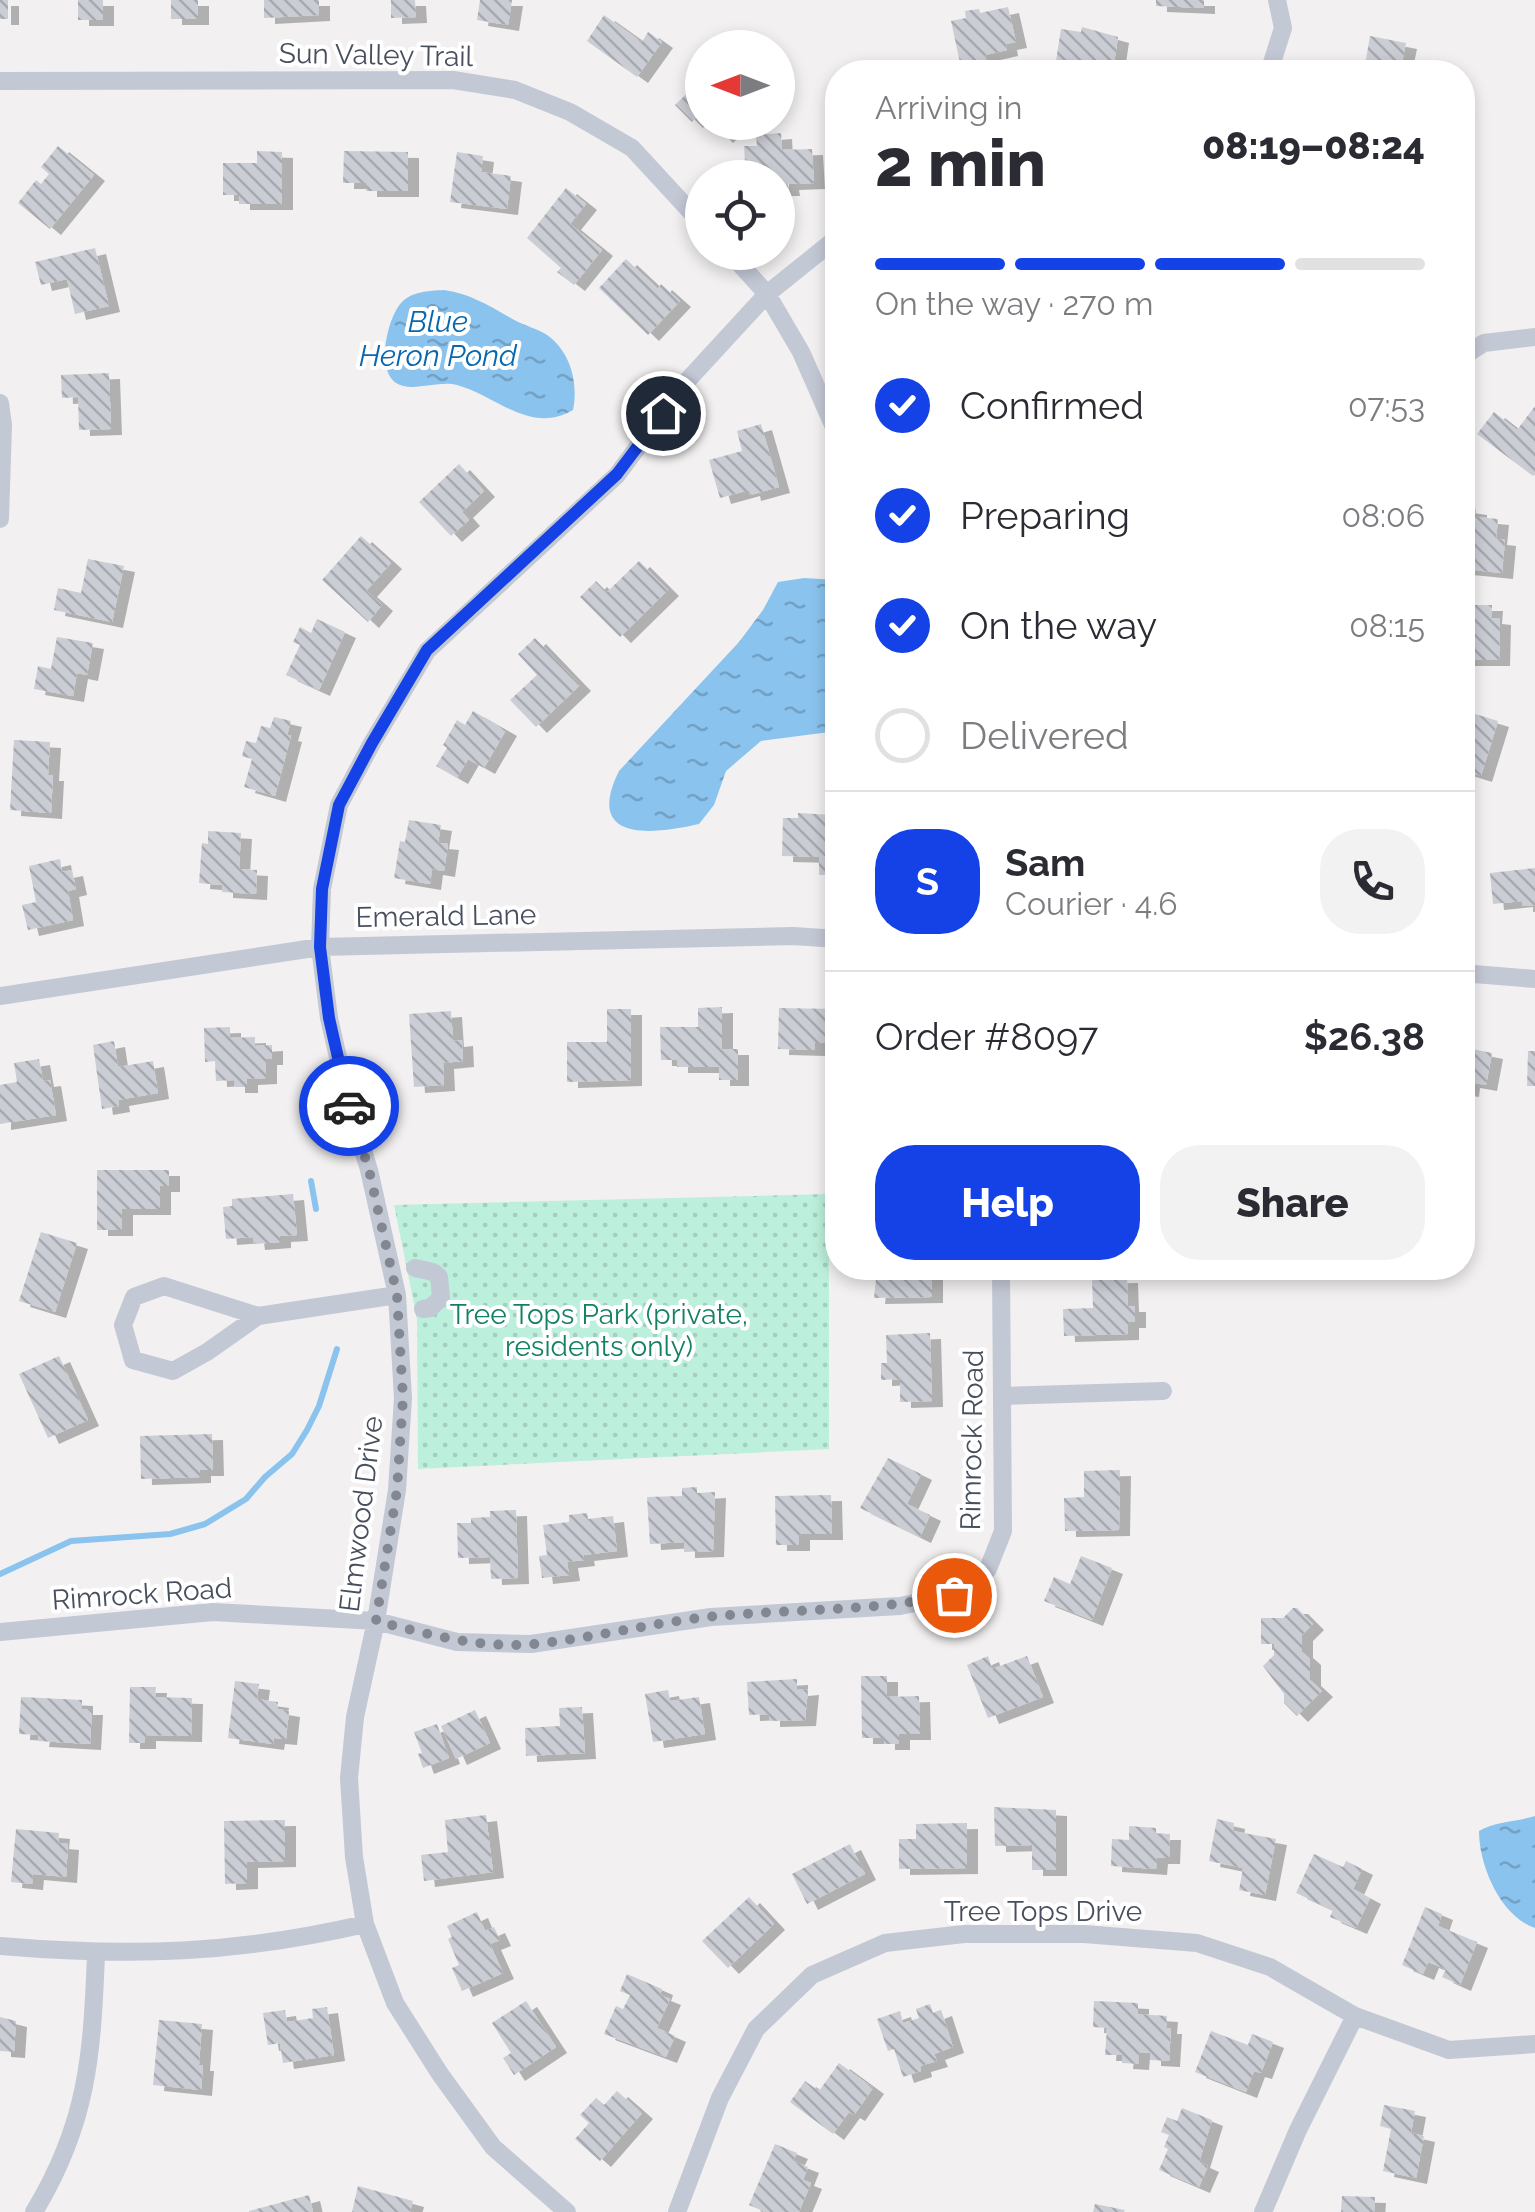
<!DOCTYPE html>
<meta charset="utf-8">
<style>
body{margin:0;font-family:Raleway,sans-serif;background:#f2f2f3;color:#2b2b33;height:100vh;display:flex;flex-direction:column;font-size:38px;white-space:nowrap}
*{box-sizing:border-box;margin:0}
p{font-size:32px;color:#7c7c81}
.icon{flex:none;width:55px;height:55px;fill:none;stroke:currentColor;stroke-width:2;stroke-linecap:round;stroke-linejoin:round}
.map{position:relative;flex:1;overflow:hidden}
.details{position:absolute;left:825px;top:60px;width:650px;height:1220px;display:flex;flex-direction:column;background:#fff;border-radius:40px;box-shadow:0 5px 15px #0003}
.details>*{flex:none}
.needle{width:65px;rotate:270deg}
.controls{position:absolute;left:685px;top:30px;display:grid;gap:20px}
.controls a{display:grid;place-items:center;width:110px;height:110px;border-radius:50%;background:#fff;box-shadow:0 5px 15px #0003;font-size:50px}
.pin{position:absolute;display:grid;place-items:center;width:85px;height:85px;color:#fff;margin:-42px;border:5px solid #fff;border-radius:50%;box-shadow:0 2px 10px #0007}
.courier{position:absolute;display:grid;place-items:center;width:100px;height:100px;margin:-50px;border:8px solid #1542e6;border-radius:50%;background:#fff;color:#222;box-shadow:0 2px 12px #0007}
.overview em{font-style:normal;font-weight:800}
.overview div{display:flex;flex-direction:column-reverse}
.overview{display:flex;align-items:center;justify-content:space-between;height:170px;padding:0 50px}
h1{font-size:65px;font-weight:800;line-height:75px}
.bar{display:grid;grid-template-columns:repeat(4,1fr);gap:15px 10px;align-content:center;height:120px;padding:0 50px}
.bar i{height:12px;border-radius:8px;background:#e1e1e2}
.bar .current{background:#1542e6}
.bar p{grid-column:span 4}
.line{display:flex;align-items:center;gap:25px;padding:0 50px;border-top:2px solid #e1e1e2}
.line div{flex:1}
.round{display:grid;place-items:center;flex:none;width:105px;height:105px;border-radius:40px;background:#f2f2f3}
ol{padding:0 50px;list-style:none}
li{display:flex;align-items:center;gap:30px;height:110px}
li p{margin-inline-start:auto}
li .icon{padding:10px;border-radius:50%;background:#1542e6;color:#fff;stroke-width:4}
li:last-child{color:#7c7c81}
li i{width:55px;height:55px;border:5px solid #e1e1e2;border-radius:50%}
.action{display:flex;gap:20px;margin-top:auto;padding:20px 50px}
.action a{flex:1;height:115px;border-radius:40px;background:#1542e6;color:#fff;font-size:40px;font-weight:800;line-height:115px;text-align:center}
.action a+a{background:#f2f2f3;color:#2b2b33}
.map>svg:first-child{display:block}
.park{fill:url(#park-dots)}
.water{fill:url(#water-ripples)}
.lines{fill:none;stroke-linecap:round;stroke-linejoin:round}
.stream{stroke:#8ac3ee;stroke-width:6}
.building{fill:url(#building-back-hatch);filter:url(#shadow)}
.minor{stroke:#c3c8d5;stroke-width:18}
.done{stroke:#838791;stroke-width:10;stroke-dasharray:0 18}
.route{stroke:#1542e6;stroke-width:12}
.labels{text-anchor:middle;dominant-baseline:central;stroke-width:8;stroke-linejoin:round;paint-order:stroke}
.street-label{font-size:28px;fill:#474e5e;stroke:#fff}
.park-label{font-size:28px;fill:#158164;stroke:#fff}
.water-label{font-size:30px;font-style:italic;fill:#0967ae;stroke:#fff}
</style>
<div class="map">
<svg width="1535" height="2212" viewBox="0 0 1535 2212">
<defs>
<pattern id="park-dots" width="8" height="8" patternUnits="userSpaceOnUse" patternTransform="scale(2.5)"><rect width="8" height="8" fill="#bdf0dc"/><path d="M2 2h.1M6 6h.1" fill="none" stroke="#a4cfbf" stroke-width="1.8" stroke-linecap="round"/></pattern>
<pattern id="water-ripples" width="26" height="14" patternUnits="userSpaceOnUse" patternTransform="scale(2.5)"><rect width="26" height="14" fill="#8ac3ee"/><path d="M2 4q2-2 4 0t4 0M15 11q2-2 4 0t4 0" fill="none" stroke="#73a1c4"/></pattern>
<pattern id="building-back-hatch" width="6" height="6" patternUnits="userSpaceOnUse" patternTransform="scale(2.5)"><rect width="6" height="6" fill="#cbcdd5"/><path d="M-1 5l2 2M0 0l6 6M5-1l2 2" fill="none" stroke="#a7a9b0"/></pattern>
<filter id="shadow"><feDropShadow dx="11" dy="6" stdDeviation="0" flood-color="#0004"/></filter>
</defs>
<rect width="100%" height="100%" fill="#f2f0f0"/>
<path class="park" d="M829,1194V1449L418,1469L417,1319L394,1205Z"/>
<path class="water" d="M444,290C470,294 486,304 509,317C521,325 541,329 551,338C572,356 578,385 573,410C530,435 497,396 457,385C439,380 411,393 396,383C376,370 387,319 401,303C412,291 429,291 444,290Z
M804,578L837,580V731L761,741L726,771L714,805L699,824C651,835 584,842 619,771L739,642L763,610L778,582Z
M1535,1816V1928C1500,1916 1479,1865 1479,1831C1496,1821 1516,1822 1535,1816Z"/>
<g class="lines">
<path class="stream" d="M311,1181L316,1209
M0,1574L71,1541L170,1534L205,1524L246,1499L265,1477L292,1454L307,1430L319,1406L337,1349"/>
</g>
<path class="building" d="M0,0H8V19H0Z
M78,0H103V20H78Z
M171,0H198V19H171Z
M264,0H319V15L264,18Z
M391,0H415L416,17L391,18Z
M480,0H512L508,25L477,20Z
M1156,0H1204V8L1156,6Z
M1008,7L1016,42L1006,44L1007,50L985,55L988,69L962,72L951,21L966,18L965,11L979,9L980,13Z
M604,15L642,42L648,32L662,42L637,77L587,41Z
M1082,27L1118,37L1113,70L1056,61L1061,29L1081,32Z
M1370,36L1406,43L1400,72H1337L1340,60L1365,65Z
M904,63L910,72H890Z
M702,79V117L699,114L692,122L675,105Z
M708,122H737L722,137Z
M781,133L782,150L812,149L814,183L788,184L789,190H778V178H746L744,146H757L756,135Z
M58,146L94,175L50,229L18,203L36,180L41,184L49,174L41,167Z
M257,151L282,152V204H239V195H223V163H257Z
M344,151L408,152V191H366V183H343Z
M457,152L483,156L481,172L511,176L507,209L450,202Z
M566,188L586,204L570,224L602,250L574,285L557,272L561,268L527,238Z
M95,248L109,306L75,314L67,279L41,285L35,262Z
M626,259L658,289L661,284L680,301L648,335L599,288Z
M109,373L111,429L79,430L78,397L62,398L61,375Z
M1535,406V474L1533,476L1477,434L1494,412L1517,430Z
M761,424L779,487L750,495L749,490L720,498L709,460L742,451L737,431Z
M459,464L484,491L462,512L469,520L451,536L419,502Z
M1462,507L1476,509V517L1498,519L1496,539L1505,540L1502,573L1462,569Z
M361,536L391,563L366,591L382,605L368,622L322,580Z
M88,559L124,566L112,622L54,610L58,588L81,593Z
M639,561L668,590L620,637L580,597L596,581L607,592Z
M1462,605H1492L1491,618L1500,619L1499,660H1462Z
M317,619L345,632L319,690L286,675L300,645L293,642L300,627L311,633Z
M57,637L93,643L87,675L77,673L73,696L34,689L38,666L51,669Z
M535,638L580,685L536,727L510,700L537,675L518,654Z
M1462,710L1498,721L1481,776L1462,770Z
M473,711L506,730L484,768L468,759L457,778L436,766L447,748L443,745L457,720L465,725Z
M274,717L291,721L287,735L291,736L275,796L244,787L252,759L242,756L246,741L256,743L261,726L270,728Z
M14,740L50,742L48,775H53L51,813L10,810Z
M798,813L833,815V821L838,822V875H819V857L782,856L783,818H798Z
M409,820L441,825L438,843L448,844L444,871L432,869L430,884L394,878L400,841L405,842Z
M208,831L241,833L239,869L257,870L256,894L222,892V885L199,883L202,843L208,844Z
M60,859L62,872L72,870L76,889L68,891L73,920L28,930L22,905L36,902L29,866Z
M1535,868V905L1522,906V901L1493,904L1490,873Z
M722,1007V1049H738V1080H719V1067H677V1060H661L660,1027H698V1008Z
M779,1008L838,1009V1043H815V1050L778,1049Z
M607,1009H631V1080L567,1082V1042H607Z
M451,1011L453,1041L462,1040L463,1061L443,1063L444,1085L414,1087L409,1014Z
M230,1027V1038L255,1037V1046L272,1045V1059H266V1078L247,1079V1087H234V1080L216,1081L215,1061L205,1062L204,1028Z
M114,1041L118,1067L153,1061L158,1093L118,1100L119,1106L102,1109L93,1045Z
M1462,1047L1492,1053L1486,1085L1469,1082L1468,1091L1462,1090Z
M1528,1051H1535V1086H1527Z
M39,1059L43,1081L50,1080L56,1115L0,1124V1085L17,1082L14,1063Z
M97,1170H169V1186H160V1209H122V1230H97Z
M293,1194L297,1235L280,1236V1242L254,1244L253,1237L226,1239L223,1207L232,1206V1199Z
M41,1232L77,1243L55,1312L19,1301Z
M877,1268H922V1271H932V1297L874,1298Z
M1127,1277L1128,1306H1135V1322H1128V1334L1064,1336L1063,1309L1093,1308L1092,1278Z
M930,1333L932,1401L900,1402V1379L881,1380V1363H887L886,1335Z
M59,1356L88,1420L48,1438L19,1374Z
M212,1434L213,1470H200V1477L141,1479L140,1436Z
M888,1458L921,1474L907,1504L930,1515L920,1537L860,1508Z
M1120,1470L1119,1530L1065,1531L1064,1498L1084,1497V1471Z
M697,1487V1493L715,1492L713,1551L684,1552V1542L650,1544L647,1497L682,1496V1488Z
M831,1495L832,1534H799V1545H776L775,1496Z
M516,1510L518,1578L491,1579L490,1557L458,1558L457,1523H471V1518L490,1517V1511Z
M587,1513L588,1519L613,1516L617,1551L583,1555L584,1560L567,1562L569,1575L542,1578L539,1556L547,1555L543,1525L569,1522V1515Z
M1081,1556L1112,1568L1092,1620L1044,1601L1054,1577L1070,1584Z
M1293,1608H1297L1313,1624L1302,1635V1652L1310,1659V1680L1322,1691L1297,1716L1284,1703V1694L1263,1666L1274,1655V1644H1261V1618H1283Z
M988,1656L992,1669L1027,1656L1043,1697L988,1718L967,1665Z
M861,1676H887V1697L919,1696L920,1734H899V1744H884V1738H862Z
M797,1679V1690L808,1689L805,1720L769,1721V1714L749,1715L747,1682Z
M235,1681L259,1684L257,1699L278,1702L277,1709L289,1711L286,1739L274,1738L273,1744L228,1738Z
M130,1687H156L155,1697L192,1698L191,1736L145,1735V1743H129Z
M668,1690L670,1701L699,1697L705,1734L653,1742L645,1694Z
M21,1697L82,1700V1709H92L90,1744L38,1741L39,1735L19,1734Z
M582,1707L585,1753L526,1756L525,1728L560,1726L559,1708Z
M475,1710L490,1743L456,1759L441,1726Z
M437,1724L449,1758L423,1768L418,1754L422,1753L414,1732Z
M994,1807L1056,1810V1870H1032V1845L995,1846Z
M486,1815L493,1872L424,1881L421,1855L448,1852L445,1820Z
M1217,1819L1234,1823L1233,1831L1276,1839L1265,1895L1239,1890L1243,1868L1209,1861Z
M285,1820V1861L247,1862V1883L225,1884L224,1821Z
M967,1823V1868L899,1869V1839H916V1824Z
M1129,1826L1156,1828V1834H1170L1169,1858H1157L1156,1869L1111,1866L1112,1839L1129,1840Z
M16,1829L59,1833L58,1843L68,1844L66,1877L33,1874L32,1884L11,1882Z
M850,1844L865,1874L807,1904L792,1874Z
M1314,1854L1343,1867L1346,1861L1362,1869L1353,1889L1370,1898L1356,1928L1330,1917L1333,1910L1296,1893Z
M749,1897L774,1924L728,1968L702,1941Z
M1425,1907L1442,1914L1438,1926L1477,1942L1460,1985L1442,1977L1446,1969L1428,1962L1423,1974L1402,1965Z
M477,1912L485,1931L494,1927L500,1940L490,1944L503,1973L462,1991L452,1968L459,1965L448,1939L452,1937L447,1926Z
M627,1974L662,1989L660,1995L670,1999L657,2028L675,2036L666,2057L604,2034L616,2006L623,2009L630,1995L620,1991Z
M526,2001L556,2047L514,2075L503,2058L511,2053L492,2023Z
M1094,2001L1138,2003V2014L1167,2016L1166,2028H1171L1169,2061L1150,2060V2053L1139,2052L1138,2064L1122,2063L1123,2055H1105L1107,2028L1093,2027Z
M930,2004L933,2013L941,2010L953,2047L934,2054L937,2061L920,2066L921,2071L903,2077L894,2049L888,2051L877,2019L900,2011L903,2023L919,2018L916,2009Z
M327,2007L334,2055L283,2063L280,2043L268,2045L263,2013L285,2010L287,2022L313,2018L312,2009Z
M0,2017L16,2021L14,2052L0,2051Z
M159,2020L202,2024L199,2065H203L201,2090L153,2085Z
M1211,2031L1248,2045L1252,2034L1273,2042L1261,2073L1254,2071L1246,2092L1195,2072Z
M839,2063L873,2088L854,2115L849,2112L833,2134L790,2102L805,2081L819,2091Z
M617,2091L642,2113L600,2161L575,2139L589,2123L580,2115L596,2098L604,2105Z
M1384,2105L1415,2111L1411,2133L1424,2136L1416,2178L1383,2171L1391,2129L1380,2126Z
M1182,2108L1212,2120L1199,2162L1208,2166L1199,2187L1159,2170L1168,2149L1164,2147L1169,2135L1161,2132L1167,2117L1177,2121Z
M775,2144L797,2153L793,2161L808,2167L803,2180L811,2183L799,2212H765L749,2205Z
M358,2186L413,2201L410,2212H352Z
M309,2195L313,2212H249V2211Z
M1342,2196L1375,2197L1374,2212H1341Z
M1095,2204L1125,2210L1124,2212H1093Z"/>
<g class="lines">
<path class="minor" d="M1269,72L1283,28L1277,0
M0,81L453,80L515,90L570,112L632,148L702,224
M729,252L767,294L801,352L838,436
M1462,357L1484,343L1535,337
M0,403L3,425L0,519
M1462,973L1535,979
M0,996L320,947L793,936L838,939
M415,1268L433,1272L439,1277L441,1298L430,1308L423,1309
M258,1316L164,1286L134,1297L123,1325L133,1360L173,1371L207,1352L258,1316L397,1295
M1002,1396L1163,1391
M0,1632L213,1612L376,1621L457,1642L531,1644L711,1617L900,1606L953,1595L988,1569L1003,1531L1001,1268
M0,1946C131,1957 236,1954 365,1924
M34,2212C88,2123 92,2055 96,1954
M567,2212L493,2147L440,2074L395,2003L365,1924L354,1857L349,1778L355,1717L376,1621L397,1490L403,1398L397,1295L369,1170L348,1101L329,1018L320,947L322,889L339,805L372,743L427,651L617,475L686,382L767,294L838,237
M677,2212L720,2098L756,2029L812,1975L885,1943L964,1934H1084L1197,1943L1270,1967L1355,2016L1449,2050L1535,2044
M1263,2212L1298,2130L1355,2016"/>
</g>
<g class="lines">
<path class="done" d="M349,1106L369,1170L397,1295L403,1398L397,1490L376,1621C427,1634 480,1649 534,1644C595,1638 655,1622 717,1616C796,1609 876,1611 954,1595"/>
<path class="route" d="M349,1106L329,1018L320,947L322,889L339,805L372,743L427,650L617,474L663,413"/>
</g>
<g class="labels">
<g class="street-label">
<text transform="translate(376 55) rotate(1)">Sun Valley Trail</text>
<text transform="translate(446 916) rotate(-1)">Emerald Lane</text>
<text transform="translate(972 1440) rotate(-89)">Rimrock Road</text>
<text transform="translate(361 1514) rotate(-83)">Elmwood Drive</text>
<text transform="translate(142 1594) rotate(-4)">Rimrock Road</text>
<text x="1043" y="1911">Tree Tops Drive</text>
</g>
<g class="park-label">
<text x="599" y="1314">Tree Tops Park (private,<tspan x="599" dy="32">residents only)</tspan></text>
</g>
<g class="water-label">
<text x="438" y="321">Blue<tspan x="438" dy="34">Heron Pond</tspan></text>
</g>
</g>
</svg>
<div class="controls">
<a><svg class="needle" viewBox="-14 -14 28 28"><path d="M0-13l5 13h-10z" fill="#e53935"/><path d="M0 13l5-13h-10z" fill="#7c7c81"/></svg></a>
<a><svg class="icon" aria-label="locate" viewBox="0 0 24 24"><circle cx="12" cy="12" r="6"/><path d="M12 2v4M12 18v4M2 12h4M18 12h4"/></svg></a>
</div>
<div class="pin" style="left:954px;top:1595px;background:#ea580c"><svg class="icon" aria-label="bag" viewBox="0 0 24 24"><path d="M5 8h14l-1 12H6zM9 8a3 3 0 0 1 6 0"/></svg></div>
<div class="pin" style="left:663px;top:413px;background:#1f2937"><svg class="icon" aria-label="home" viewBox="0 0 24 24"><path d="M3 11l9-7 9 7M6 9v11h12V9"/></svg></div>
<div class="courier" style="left:349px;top:1106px"><svg class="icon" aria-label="car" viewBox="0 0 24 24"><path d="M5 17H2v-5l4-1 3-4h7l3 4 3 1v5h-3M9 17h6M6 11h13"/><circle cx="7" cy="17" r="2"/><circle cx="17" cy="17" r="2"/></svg></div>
<section class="details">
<div class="overview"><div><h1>2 min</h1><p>Arriving in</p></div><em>08:19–08:24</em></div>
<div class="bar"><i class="current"></i><i class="current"></i><i class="current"></i><i></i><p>On the way · 270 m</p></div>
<ol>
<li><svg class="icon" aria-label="check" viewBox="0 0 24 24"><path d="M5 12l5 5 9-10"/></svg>Confirmed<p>07:53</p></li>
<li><svg class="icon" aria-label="check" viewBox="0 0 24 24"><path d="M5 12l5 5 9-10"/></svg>Preparing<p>08:06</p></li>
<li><svg class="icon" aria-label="check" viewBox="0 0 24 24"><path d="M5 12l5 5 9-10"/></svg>On the way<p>08:15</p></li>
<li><i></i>Delivered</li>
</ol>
<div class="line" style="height:180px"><b class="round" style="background:#1542e6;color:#fff">S</b><div><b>Sam</b><p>Courier · 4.6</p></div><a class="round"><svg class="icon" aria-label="phone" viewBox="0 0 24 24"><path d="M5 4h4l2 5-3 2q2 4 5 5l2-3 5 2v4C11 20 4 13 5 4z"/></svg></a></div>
<div class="line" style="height:130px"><div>Order #8097</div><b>$26.38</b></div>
<div class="action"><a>Help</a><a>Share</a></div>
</section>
</div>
